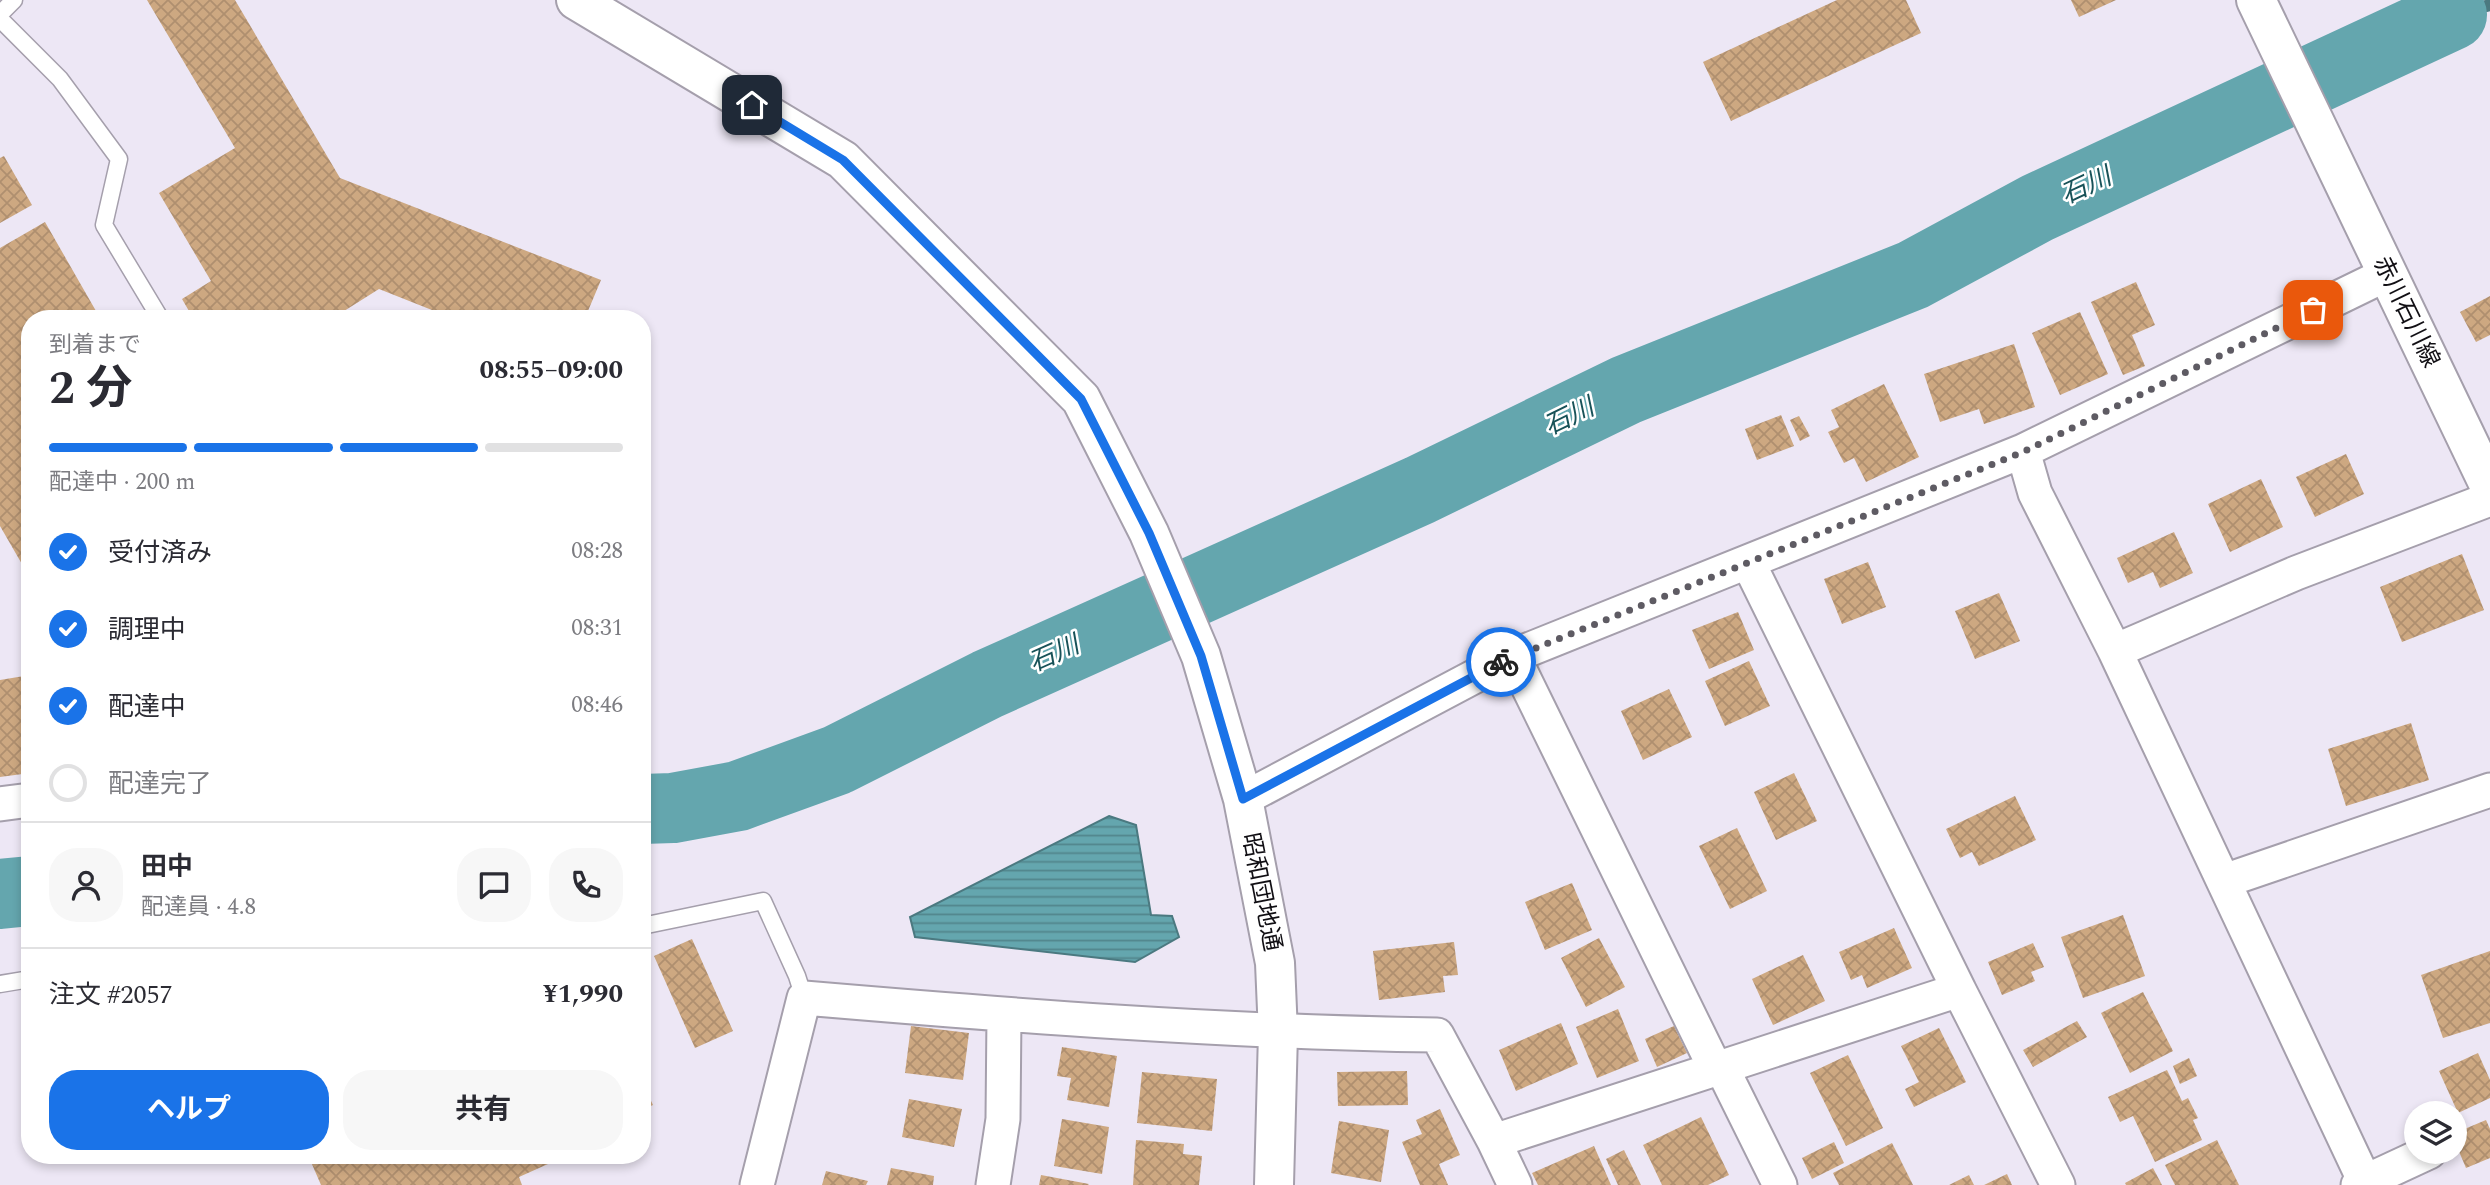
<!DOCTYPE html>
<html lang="ja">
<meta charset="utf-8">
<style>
body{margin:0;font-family:Spectral,"Noto Sans JP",serif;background:#f7f7f7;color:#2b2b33;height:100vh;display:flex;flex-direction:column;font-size:26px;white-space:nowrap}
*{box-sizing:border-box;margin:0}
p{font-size:23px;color:#7c7c81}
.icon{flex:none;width:38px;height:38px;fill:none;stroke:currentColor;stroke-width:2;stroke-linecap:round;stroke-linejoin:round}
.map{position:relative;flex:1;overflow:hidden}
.side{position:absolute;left:21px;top:310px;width:630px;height:854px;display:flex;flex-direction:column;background:#fff;border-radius:28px;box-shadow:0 4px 10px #0003}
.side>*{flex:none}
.buttons{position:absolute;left:2404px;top:1101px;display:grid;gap:14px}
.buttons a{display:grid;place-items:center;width:63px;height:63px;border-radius:50%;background:#fff;box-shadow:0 4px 10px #0003;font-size:35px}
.pin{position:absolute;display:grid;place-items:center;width:60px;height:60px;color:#fff;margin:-30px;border-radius:14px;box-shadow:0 4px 10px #0006}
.courier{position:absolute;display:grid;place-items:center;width:70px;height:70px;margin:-35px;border:5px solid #1a73e8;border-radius:50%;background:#fff;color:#222;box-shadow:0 2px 9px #0007}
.overview em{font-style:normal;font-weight:700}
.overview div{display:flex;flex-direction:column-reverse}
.overview{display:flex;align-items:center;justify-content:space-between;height:119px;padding:0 28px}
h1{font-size:46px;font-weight:700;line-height:52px}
.bar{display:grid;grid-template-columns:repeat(4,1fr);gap:10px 7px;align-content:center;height:84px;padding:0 28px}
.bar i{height:9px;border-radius:5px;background:#e1e1e2}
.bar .on{background:#1a73e8}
.bar p{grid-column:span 4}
.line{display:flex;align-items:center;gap:18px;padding:0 28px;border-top:2px solid #e1e1e2}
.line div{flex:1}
.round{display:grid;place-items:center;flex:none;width:74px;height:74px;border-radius:28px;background:#f7f7f7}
ol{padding:0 28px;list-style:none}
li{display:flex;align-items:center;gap:21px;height:77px}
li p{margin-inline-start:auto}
li .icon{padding:7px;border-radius:50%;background:#1a73e8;color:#fff;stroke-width:4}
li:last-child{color:#7c7c81}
li i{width:38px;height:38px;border:4px solid #e1e1e2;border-radius:50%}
.primary-button{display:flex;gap:14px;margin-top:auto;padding:14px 28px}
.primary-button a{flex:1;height:80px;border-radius:28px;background:#1a73e8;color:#fff;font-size:28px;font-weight:700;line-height:80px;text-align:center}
.primary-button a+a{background:#f7f7f7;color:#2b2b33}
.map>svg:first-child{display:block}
.water{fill:url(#water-rules);stroke:#4b7980;stroke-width:2}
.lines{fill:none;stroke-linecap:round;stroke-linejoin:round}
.stream{stroke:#4b7980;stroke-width:12}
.river{stroke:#64a6ae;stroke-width:70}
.building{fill:url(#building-cross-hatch)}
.service-casing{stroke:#a59fac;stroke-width:19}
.minor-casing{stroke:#a59fac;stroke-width:37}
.tertiary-casing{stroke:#a59fac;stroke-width:42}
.service{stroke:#fff;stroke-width:16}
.minor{stroke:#fff;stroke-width:33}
.tertiary{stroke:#fff;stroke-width:38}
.done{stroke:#5e5b63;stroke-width:7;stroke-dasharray:0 12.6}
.route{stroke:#1a73e8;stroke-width:9}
.labels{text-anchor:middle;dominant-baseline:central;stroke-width:5;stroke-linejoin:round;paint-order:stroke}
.street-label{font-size:24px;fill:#110f14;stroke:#fff}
.water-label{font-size:26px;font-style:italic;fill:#185258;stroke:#fff}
</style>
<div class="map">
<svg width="2490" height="1185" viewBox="0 0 2490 1185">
<defs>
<pattern id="water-rules" width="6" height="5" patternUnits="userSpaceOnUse" patternTransform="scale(1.75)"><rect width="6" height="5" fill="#64a6ae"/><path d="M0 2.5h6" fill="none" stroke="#51868c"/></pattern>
<pattern id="building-cross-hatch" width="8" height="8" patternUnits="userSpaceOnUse" patternTransform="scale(1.75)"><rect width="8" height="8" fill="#cda881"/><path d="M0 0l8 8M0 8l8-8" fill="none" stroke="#af8f6f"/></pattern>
</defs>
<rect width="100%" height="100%" fill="#ede7f5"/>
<path class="water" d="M1109,816L1136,825L1151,915L1172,916L1179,937L1135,962L915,937L910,917Z"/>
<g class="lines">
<path class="stream" d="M2452,15L2490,5"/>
<path class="river" d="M642,809L673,808L738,796L837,760L988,684L1420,490L1626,390L1913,275L2037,208L2452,15
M0,894L30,891"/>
</g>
<path class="building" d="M147,0H235L340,178L601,280L585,318H452L379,289L333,318H193L182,299L211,281L159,193L235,148Z
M1837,0H1906L1921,33L1731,121L1703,62Z
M2071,0H2116L2079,17Z
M4,156L32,205L0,223V158Z
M45,222L100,318H30V578L0,526V248Z
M2136,282L2155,325L2132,335L2145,366L2123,375L2091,302Z
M2490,296V335L2476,342L2460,312Z
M2080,312L2108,374L2060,395L2032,333Z
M2014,344L2035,407L1984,424L1979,409L1940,422L1924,374Z
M1884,384L1919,457L1866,482L1854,458L1844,463L1828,432L1839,427L1831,410Z
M1781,415L1794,446L1757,460L1745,429Z
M1799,416L1810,436L1800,441L1790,420Z
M2346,454L2364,494L2315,517L2296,477Z
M2261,479L2283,527L2230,552L2208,504Z
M2174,532L2193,573L2160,588L2153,572L2128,583L2117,558Z
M2462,554L2484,610L2402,642L2380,587Z
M1868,562L1886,607L1842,624L1824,579Z
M1999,593L2020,641L1975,659L1955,611Z
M1738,612L1754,650L1709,669L1692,630Z
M1749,661L1770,706L1725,726L1705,681Z
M30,675V773L0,777V680Z
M1669,689L1692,737L1643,760L1621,711Z
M2411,723L2429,780L2346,806L2328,749Z
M1794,773L1817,821L1776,840L1754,792Z
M2015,796L2036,840L1979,866L1972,852L1960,858L1946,829Z
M1737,828L1767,891L1730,909L1699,846Z
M1572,883L1592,930L1545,950L1525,902Z
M2123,915L2145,976L2083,998L2061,937Z
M1894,928L1912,968L1867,988L1862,975L1851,980L1839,952Z
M1599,938L1625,987L1586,1007L1561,958Z
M692,939L733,1031L695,1048L654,956Z
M1454,942L1458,975L1443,976L1445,992L1379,1000L1373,951Z
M2033,943L2044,967L2031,972L2035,981L2002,995L1988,962Z
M2490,951V1023L2443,1038L2421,975Z
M1803,955L1825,1001L1773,1025L1752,979Z
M2143,992L2173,1051L2130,1073L2101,1013Z
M1618,1009L1639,1061L1597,1078L1576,1027Z
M2077,1021L2087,1037L2033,1067L2023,1050Z
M1561,1023L1578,1064L1516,1091L1499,1050Z
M911,1026L969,1033L963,1080L905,1073Z
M1674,1026L1687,1053L1657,1067L1645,1039Z
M1939,1028L1966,1082L1914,1107L1905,1089L1919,1082L1901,1046Z
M1062,1047L1117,1056L1109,1107L1067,1100L1071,1078L1057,1076Z
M2478,1053L2490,1080V1098L2458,1113L2439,1071Z
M1848,1055L1883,1128L1846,1146L1810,1073Z
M2189,1058L2197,1076L2180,1084L2173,1066Z
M2167,1070L2182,1101L2188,1098L2198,1118L2193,1120L2202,1140L2155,1162L2133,1116L2120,1122L2108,1097Z
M1407,1071L1408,1105L1338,1106L1337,1072Z
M1142,1072L1217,1079L1212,1131L1137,1123Z
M642,1082L653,1105L642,1110Z
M909,1099L962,1109L954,1147L902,1137Z
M1440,1109L1460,1155L1439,1164L1448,1185H1420L1402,1142L1422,1134L1416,1120Z
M1701,1117L1729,1175L1708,1185H1662L1643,1145Z
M1062,1119L1109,1127L1102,1174L1054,1166Z
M2486,1120L2490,1129V1158L2466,1168L2455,1142V1133Z
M1339,1121L1389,1130L1381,1182L1331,1173Z
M1136,1140L1184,1144L1183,1154L1202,1156L1199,1185H1133Z
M2217,1140L2239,1185H2175L2165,1165Z
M1834,1142L1844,1163L1812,1179L1802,1158Z
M1892,1143L1913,1185H1839L1833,1173Z
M1594,1146L1611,1185H1538L1532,1173Z
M1624,1150L1641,1185H1618L1606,1159Z
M308,1155H568L519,1177L522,1185H321Z
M891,1168L934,1176L933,1185H887Z
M2153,1168L2162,1185H2126L2125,1183Z
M826,1171L868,1181L866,1185H822Z
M2007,1174L2012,1185H1984Z
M1041,1175L1089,1184L1088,1185H1039Z
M1969,1175L1974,1185H1949Z"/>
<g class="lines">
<g class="service-casing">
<path id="service" d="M0,14L14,0
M0,19L60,79L119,159L104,225L160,318
M642,926L763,901L797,976L804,998
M0,984L30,979"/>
</g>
<g class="minor-casing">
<path id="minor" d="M2023,451L2035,493L2115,651L2365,1182
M1748,562L1959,990
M2115,651L2296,573L2490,499
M1513,656L1715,1068
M1243,799L1513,656L2023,451L2387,274
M0,804L30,800
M2224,881L2490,790
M1721,1066L1780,1185
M757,1185L804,998C1015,1016 1225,1032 1437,1035L1494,1141
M993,1185L1003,1119L1004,1015
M1515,1185L1494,1141L1959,990L2058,1185
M2358,1185L2429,1152"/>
</g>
<g class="tertiary-casing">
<path id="tertiary" d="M576,0L843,160L1081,399L1149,533L1201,656L1243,799L1275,963L1278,1033L1274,1185
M2256,0L2490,487"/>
</g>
<use href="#service" class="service"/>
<use href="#minor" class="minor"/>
<use href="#tertiary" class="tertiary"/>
</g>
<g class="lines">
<path class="done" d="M1501,662L2023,452L2313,310"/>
<path class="route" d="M752,105L843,160L1081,399L1149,533L1201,656L1243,799L1501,662"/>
</g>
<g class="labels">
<g class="street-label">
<text transform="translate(2406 312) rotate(64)">赤川石川線</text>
<text transform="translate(1261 892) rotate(79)">昭和団地通</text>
</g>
<g class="water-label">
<text transform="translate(2086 186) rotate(-25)">石川</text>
<text transform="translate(1569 417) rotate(-26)">石川</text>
<text transform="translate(1054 654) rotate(-24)">石川</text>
</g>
</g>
</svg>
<div class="buttons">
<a><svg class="icon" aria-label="layers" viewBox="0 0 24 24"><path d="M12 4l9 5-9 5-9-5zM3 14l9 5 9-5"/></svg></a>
</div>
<div class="pin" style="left:2313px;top:310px;background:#ea580c"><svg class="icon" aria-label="bag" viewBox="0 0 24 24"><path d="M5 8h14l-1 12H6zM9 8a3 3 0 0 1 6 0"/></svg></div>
<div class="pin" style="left:752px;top:105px;background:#1f2937"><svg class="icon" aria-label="home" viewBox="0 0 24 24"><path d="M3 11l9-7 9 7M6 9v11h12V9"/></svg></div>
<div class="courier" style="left:1501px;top:662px"><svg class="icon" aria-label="bike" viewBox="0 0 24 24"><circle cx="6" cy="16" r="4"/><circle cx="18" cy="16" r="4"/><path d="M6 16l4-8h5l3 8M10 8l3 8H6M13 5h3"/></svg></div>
<section class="side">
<div class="overview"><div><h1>2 分</h1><p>到着まで</p></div><em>08:55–09:00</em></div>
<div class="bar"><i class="on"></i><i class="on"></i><i class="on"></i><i></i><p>配達中 · 200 m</p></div>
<ol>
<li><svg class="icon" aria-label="check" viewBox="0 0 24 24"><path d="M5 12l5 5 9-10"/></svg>受付済み<p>08:28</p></li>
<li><svg class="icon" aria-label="check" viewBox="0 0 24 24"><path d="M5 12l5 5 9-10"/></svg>調理中<p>08:31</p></li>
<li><svg class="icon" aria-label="check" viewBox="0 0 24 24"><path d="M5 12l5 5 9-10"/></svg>配達中<p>08:46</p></li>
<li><i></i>配達完了</li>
</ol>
<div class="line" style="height:126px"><a class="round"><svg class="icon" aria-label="person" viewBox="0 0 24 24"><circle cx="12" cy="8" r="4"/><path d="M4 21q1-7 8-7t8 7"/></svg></a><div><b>田中</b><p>配達員 · 4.8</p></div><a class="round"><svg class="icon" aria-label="chat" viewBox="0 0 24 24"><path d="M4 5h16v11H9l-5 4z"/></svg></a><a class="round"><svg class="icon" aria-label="phone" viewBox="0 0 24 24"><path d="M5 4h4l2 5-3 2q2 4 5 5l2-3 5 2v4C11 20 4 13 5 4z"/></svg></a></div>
<div class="line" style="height:91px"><div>注文 #2057</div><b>¥1,990</b></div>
<div class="primary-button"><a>ヘルプ</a><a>共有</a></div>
</section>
</div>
